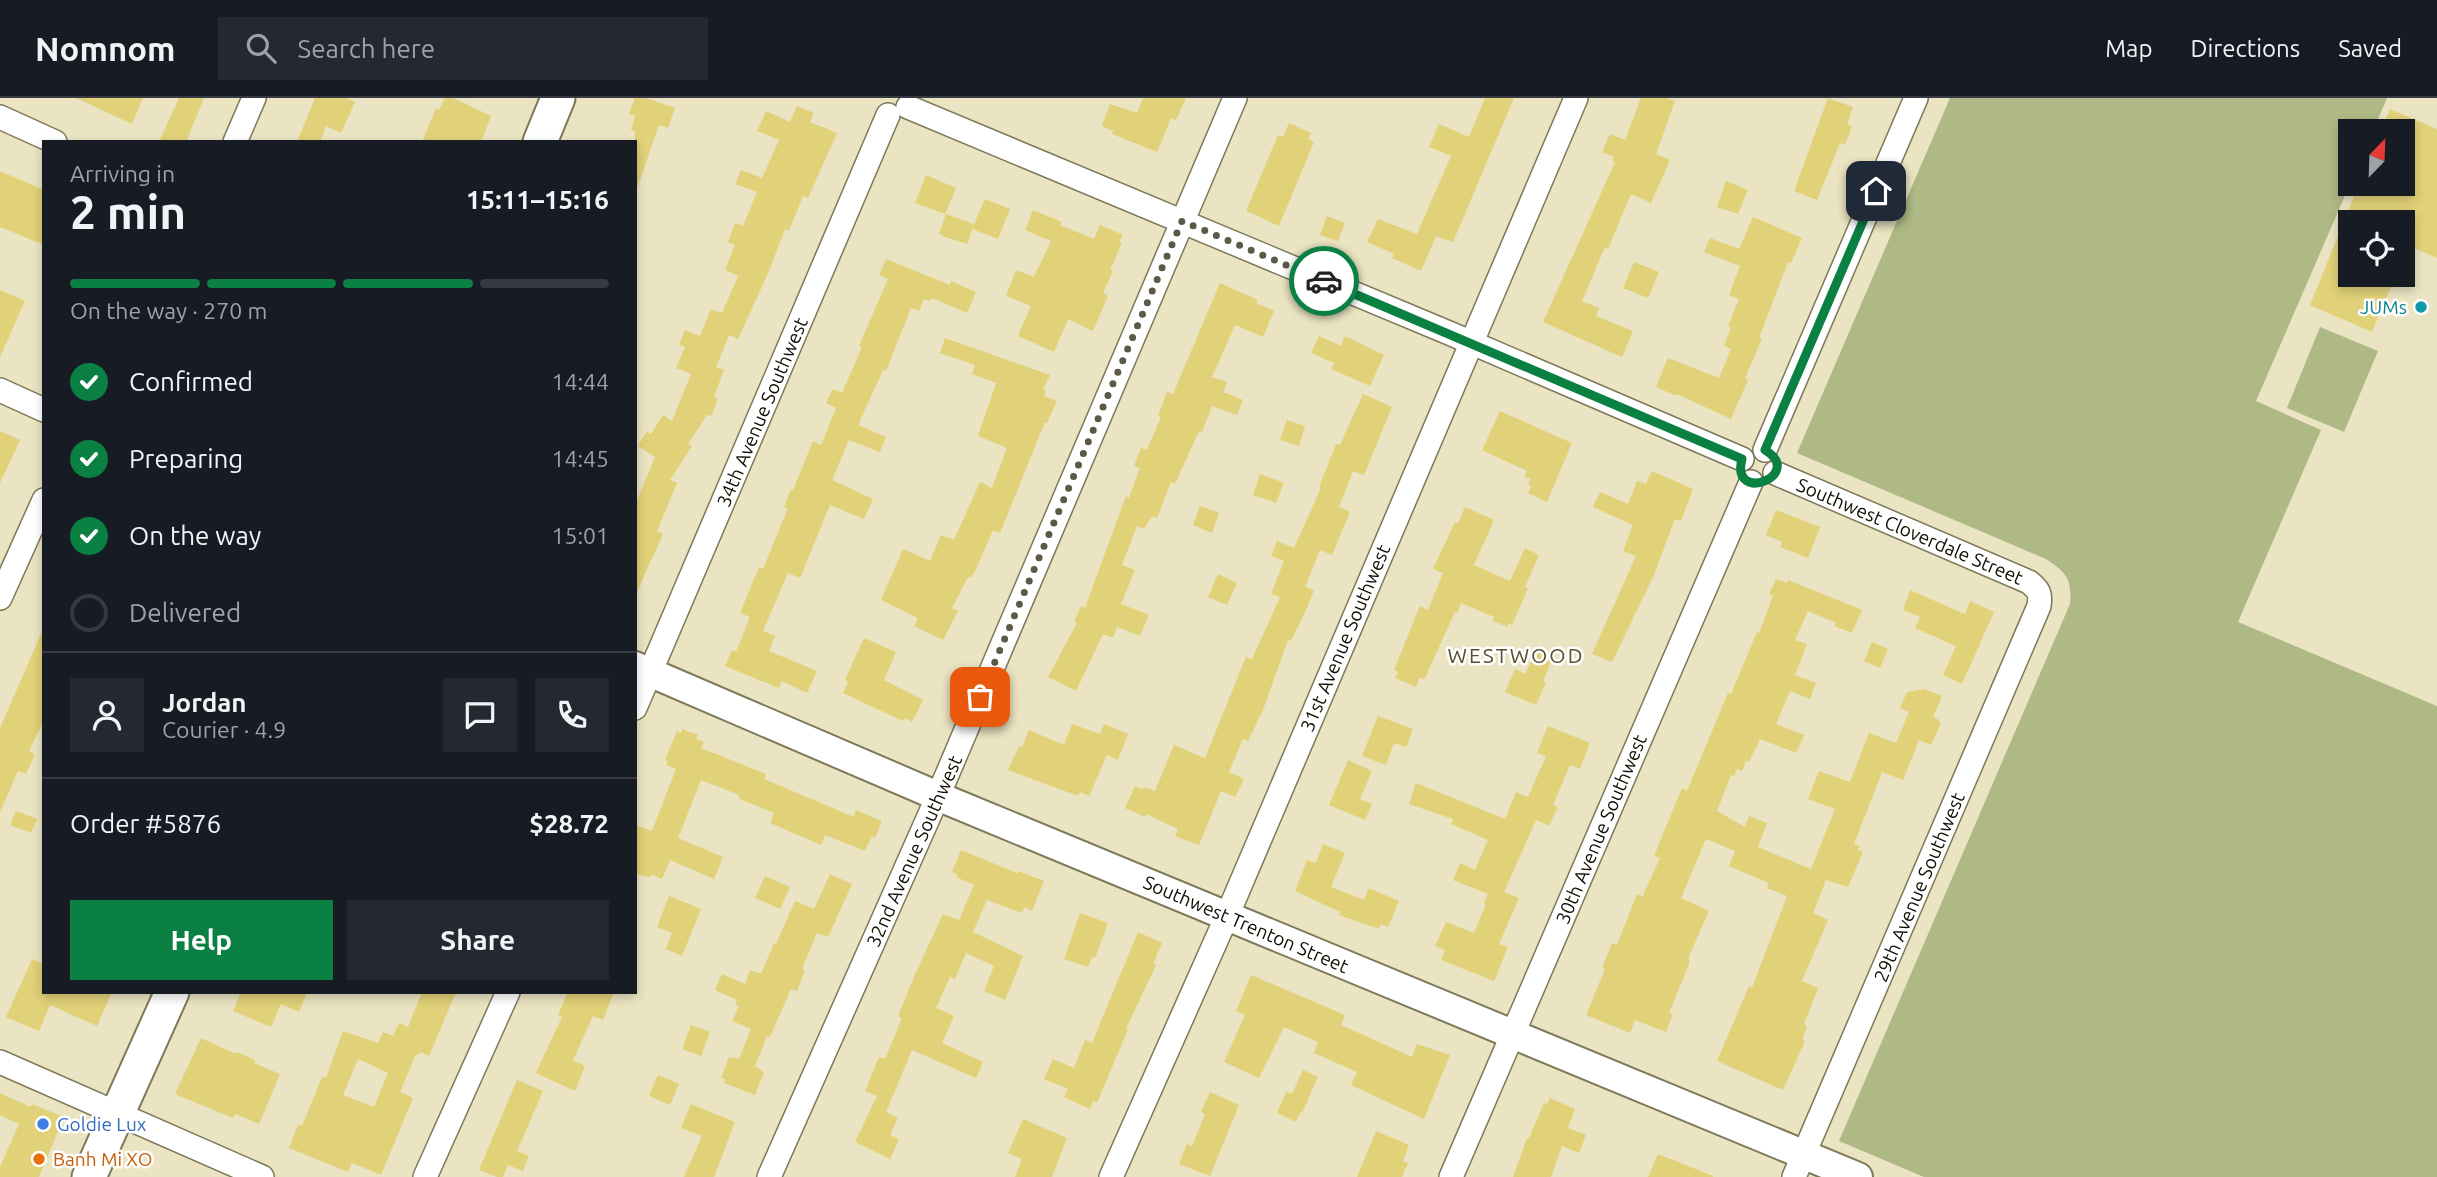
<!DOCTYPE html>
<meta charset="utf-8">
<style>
body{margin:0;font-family:Ubuntu,sans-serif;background:#242831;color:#f1f3f6;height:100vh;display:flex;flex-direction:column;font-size:26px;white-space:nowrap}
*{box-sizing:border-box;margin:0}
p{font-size:23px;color:#9ea1a6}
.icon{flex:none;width:38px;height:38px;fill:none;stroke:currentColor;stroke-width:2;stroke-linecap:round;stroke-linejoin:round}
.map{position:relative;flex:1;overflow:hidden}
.side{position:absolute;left:42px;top:42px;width:595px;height:854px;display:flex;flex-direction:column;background:#171b24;border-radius:0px;box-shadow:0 4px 10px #0003}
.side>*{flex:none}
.needle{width:46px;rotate:23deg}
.fabs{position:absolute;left:2338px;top:21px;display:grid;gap:14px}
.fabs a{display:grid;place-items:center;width:77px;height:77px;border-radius:0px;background:#171b24;box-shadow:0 4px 10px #0003;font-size:35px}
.pin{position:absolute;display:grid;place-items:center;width:60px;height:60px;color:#fff;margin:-30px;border-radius:14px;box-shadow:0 4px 10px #0006}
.courier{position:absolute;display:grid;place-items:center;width:70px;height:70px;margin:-35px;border:5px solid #0b8043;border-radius:50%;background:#fff;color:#222;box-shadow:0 2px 9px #0007}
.overview em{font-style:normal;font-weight:700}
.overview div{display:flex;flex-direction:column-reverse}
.overview{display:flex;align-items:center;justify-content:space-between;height:119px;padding:0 28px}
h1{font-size:46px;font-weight:700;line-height:52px}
.bar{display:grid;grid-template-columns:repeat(4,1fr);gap:10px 7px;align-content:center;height:84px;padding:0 28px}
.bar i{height:9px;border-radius:5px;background:#363941}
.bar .selected{background:#0b8043}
.bar p{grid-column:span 4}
.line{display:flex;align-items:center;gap:18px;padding:0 28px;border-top:2px solid #363941}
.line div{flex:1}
.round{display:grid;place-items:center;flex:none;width:74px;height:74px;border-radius:0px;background:#242831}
ol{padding:0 28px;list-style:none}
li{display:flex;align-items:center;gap:21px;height:77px}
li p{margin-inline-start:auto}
li .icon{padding:7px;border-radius:50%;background:#0b8043;color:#fff;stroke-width:4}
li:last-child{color:#9ea1a6}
li i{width:38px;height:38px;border:4px solid #363941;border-radius:50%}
.primary-button{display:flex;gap:14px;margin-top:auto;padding:14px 28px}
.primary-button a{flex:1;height:80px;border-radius:0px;background:#0b8043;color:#fff;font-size:28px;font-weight:700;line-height:80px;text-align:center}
.primary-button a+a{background:#242831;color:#f1f3f6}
header{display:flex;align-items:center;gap:42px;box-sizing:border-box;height:98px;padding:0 35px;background:#171b24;border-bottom:2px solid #363941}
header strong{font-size:33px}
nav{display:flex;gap:38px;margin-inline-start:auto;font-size:24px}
.search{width:490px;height:63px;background:#242831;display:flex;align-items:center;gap:18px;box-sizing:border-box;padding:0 24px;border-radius:0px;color:#9ea1a6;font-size:26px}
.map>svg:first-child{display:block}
.green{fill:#aeb985}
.building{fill:#e1d178;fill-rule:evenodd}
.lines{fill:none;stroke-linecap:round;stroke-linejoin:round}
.minor-casing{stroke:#7d7858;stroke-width:26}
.tertiary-casing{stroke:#7d7858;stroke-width:32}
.secondary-casing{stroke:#7d7858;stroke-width:37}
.minor{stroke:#fff;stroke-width:23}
.tertiary{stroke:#fff;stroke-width:28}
.secondary{stroke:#fff;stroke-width:33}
.done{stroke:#5c5946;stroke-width:7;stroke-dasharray:0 12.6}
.route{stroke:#0b8043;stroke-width:9}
.culture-dot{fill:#0f9aa8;stroke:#fff;stroke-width:2.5}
.shop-dot{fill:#3f7fe0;stroke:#fff;stroke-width:2.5}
.food-dot{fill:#e8710a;stroke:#fff;stroke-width:2.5}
.labels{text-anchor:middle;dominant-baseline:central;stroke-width:5;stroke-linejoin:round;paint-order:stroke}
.culture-label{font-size:19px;fill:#0d838f;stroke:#fff;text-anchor:end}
.street-label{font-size:19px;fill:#100e03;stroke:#fff}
.shop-label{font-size:19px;fill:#366cbe;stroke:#fff;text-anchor:start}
.food-label{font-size:19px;fill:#c56008;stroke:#fff;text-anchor:start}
.neighbourhood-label{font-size:21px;letter-spacing:2px;fill:#554f31;stroke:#fff}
</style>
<header>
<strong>Nomnom</strong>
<div class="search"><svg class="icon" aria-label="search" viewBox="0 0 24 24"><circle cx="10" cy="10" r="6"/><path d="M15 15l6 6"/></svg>Search here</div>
<nav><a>Map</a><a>Directions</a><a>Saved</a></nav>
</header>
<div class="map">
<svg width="2437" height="1079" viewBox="0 0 2437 1079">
<rect width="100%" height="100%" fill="#eae4c2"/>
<path class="green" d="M1950,0H2387L2373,33H2350V86L2256,303L2321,332L2238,524L2437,608V1079H1924L1839,1043L2070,506C2072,481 2067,475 2046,461L1797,355Z
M2320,229L2378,253L2344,334L2287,310Z"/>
<path class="building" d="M76,0H143L132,26Z
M179,0H204L186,44H159Z
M315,0H346L355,4L341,35L326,28L320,44H297Z
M445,0H453L491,18L481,44H422L436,10L439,12Z
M635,0H646L675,10L668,30L659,27L638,88H635V33L631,32L635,18L629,16Z
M1143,0H1186L1176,22L1171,20L1157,54L1112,36L1113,33L1102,28L1110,6L1137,15Z
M1485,0H1514L1453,144L1436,138L1421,173L1392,160L1394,156L1367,144L1378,121L1417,136L1451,58L1429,49L1439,26L1469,39Z
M1641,0H1666L1675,3L1656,56L1670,62L1651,105L1631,96L1608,151L1605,149L1582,203L1599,210L1596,218L1633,233L1622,259L1543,224L1615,64L1612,62L1614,59L1602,54L1610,36L1625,42Z
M1828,0L1853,9L1847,26L1852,28L1845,47L1840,45L1817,102L1794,93Z
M797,8L814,15L810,24L837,35L808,100L803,98L789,133L785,131L769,173L738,241L729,237L716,269L724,272L714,299L718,301L711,318L707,317L688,346L692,348L670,382L677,385L657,433L663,436L635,498V407L655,359L638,348L647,333L651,336L663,317L672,323L691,276L676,270L685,249L679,247L685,232L700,238L711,211L722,215L738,178L725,172L735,147L728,144L735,125L743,128L757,94L735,86L741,72L762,80L779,42L757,33L766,13L790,24Z
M2390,11L2437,31V160L2403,145V124H2350V177H2396L2372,234L2310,207L2359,86H2403V33H2381Z
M1289,25L1311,35L1308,41L1314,44L1279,128L1246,113L1278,37L1283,39Z
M0,73L44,92V147L0,129Z
M926,77L956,90L945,116L915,105Z
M1726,83L1748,92L1738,116L1717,109Z
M985,101L1010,111L998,141L972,131Z
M1033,112L1062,124L1060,127L1094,141L1100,127L1123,137L1119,144L1122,145L1110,172L1113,173L1103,195L1108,198L1093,233L1068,221L1054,254L1018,238L1031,208L1006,198L1016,172L1034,179L1051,143L1025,132Z
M946,116L974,126L967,146L945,139L939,135Z
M1327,118L1345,125L1338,143L1320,137Z
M1753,119L1802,140L1791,165L1788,164L1759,240L1762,241L1745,280L1748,282L1731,321L1677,296L1676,298L1656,289L1668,260L1719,280L1731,251L1724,248L1731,230L1728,228L1739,201L1729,197L1740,168L1704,154L1710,140L1739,151Z
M886,161L950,187L951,183L976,194L967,215L932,200L930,203L924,201L919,213L911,210L886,273L883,272L858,327L886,339L880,354L849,342L832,382L873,401L864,421L830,407L800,480L788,475L763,533L775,538L769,553L817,573L807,595L782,583L779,590L725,568L732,552L736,554L750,519L740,515L759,469L763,471L788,410L784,409L791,391L793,392L813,343L821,347L836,310L826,305L833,291L842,295L862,249L859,248L888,181L879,177Z
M1634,164L1659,174L1648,200L1623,190Z
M1220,185L1258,202L1256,205L1274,213L1263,239L1235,227L1212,279L1227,284L1223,294L1243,302L1237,317L1212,308L1202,334L1199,333L1175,386L1171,384L1157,420L1152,418L1144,431L1137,428L1122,467L1135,472L1121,506L1149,517L1140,538L1117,529L1113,540L1103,536L1076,593L1048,579L1077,525L1074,524L1081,508L1085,510L1126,398L1129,400L1140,370L1134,368L1141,350L1147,352L1161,319L1158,318L1167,294L1173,296Z
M0,192L25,203L0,259Z
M1319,238L1341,248L1345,238L1384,257L1370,288L1331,271L1334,265L1311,255Z
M945,240L1050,277L1043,291L1046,292L1044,298L1057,303L1047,325L1045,324L1000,435L993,432L976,471L971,480L968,479L952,510L958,513L943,542L914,528L918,520L881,502L903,451L930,463L941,437L954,442L980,384L992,390L1007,350L978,338L996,285L972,276L975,267L940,255Z
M1363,296L1392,309L1364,377L1353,373L1339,409L1350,414L1332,457L1320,452L1305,489L1314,492L1307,510L1291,543L1288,542L1263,612L1248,643L1243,641L1229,674L1244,681L1235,699L1221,693L1199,747L1185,742L1175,738L1178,731L1146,716L1145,719L1125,710L1135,688L1143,692L1144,689L1155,693L1174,647L1205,660L1246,559L1252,561L1280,499L1271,496L1284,463L1271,458L1277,443L1294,450L1321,390L1319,389L1336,346L1340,347Z
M1500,313L1572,345L1547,404L1528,395L1531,388L1528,386L1531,381L1524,379L1527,373L1482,352Z
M1287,322L1305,328L1299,348L1280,342Z
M0,333L20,342L0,385Z
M1652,373L1693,391L1681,423L1675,421L1653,479L1612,564L1592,556L1636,458L1623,453L1633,427L1593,409L1600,394L1628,406L1637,383L1646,386Z
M1260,376L1284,385L1276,405L1253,397Z
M1200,408L1219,415L1212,435L1193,427Z
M1465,409L1494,422L1474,467L1510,483L1525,450L1539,457L1525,489L1528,490L1512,527L1508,525L1507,529L1493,523L1494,519L1461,505L1457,515L1455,514L1424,582L1420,579L1416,589L1395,580L1398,574L1394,572L1420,508L1428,512L1443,475L1433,471L1455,424L1458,425Z
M1776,412L1820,429L1808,460L1780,449L1782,444L1766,437Z
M1218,476L1237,485L1227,507L1208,499Z
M1776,481L1787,485L1788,482L1862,512L1852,535L1834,528L1836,525L1808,513L1795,542L1807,546L1795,577L1816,585L1810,601L1790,593L1776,626L1804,637L1796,655L1760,641L1749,664L1746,663L1742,673L1737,671L1734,678L1731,677L1717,713L1745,729L1749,718L1767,725L1758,749L1811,771L1835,711L1808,701L1819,673L1850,684L1869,635L1896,645L1909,614L1900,610L1907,594L1924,591L1942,598L1933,619L1939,622L1938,624L1941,625L1931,647L1919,642L1903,682L1882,674L1854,746L1860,748L1858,752L1863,754L1848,789L1826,782L1813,815L1828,822L1802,883L1818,890L1804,926L1807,928L1802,942L1805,943L1783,992L1717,963L1749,888L1752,890L1787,798L1767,790L1769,785L1729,768L1735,753L1706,741L1681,800L1709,813L1689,858V866L1669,915L1673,916L1666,934L1635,922L1630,935L1586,917L1605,871L1602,870L1612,845L1617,847L1637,796L1643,799L1645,793L1660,760L1654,758L1682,690L1687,693L1728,595L1731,596L1757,534L1759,535L1773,498L1769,496Z
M1910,492L1965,516L1970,503L1994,514L1962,586L1943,577L1956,548L1915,530L1920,519L1903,512Z
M44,529V622L29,653L35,656L26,676L18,673L0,714V630Z
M864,540L896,554L884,582L923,602L912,624L905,620L903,623L843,595L848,584L845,582Z
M1872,544L1888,551L1880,570L1864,563Z
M1538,549L1554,557L1543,583L1546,584L1536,607L1505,594L1515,571L1525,576Z
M1378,618L1413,631L1406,649L1394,645L1386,667L1362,658Z
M1072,626L1100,636L1104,626L1128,636L1118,662L1107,657L1089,698L1080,694L1078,698L1008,672L1019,648L1022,649L1029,632L1064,647Z
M1548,628L1590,645L1580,671L1570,667L1553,707L1558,709L1549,728L1536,722L1504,794L1519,800L1499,846L1508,849L1494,883L1441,862L1445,852L1435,848L1446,824L1474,835L1486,806L1484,805L1488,796L1453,782L1460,765L1475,772L1488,742L1451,726L1453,721L1409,706L1416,685L1505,721L1516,694L1528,699L1546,658L1537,655Z
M682,631L698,637L696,641L704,644L701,650L766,676L764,681L854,719L856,712L882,723L875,740L872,738L865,753L825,737L821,747L770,725L774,715L740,701L737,696L701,682L678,740L723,759L714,781L670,762L662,781L653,777L648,779L635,775V727L652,733L676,671L666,667L668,663L665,662L677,633L681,635Z
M1348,662L1372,673L1360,701L1372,706L1365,722L1329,707Z
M16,713L37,721L31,735L10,727Z
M1323,746L1345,755L1331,789L1364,802L1369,790L1399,803L1388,829L1381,826L1379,831L1339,817L1340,814L1295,793L1307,762L1316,765Z
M961,752L1017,775L1018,773L1044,783L1032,813L1024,809L1022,815L987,802L973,834L1023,858L1005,902L984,893L994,868L966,855L955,881L950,879L936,910L954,918L942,945L983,964L976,980L912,952L886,1014L898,1020L890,1037L899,1041L890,1061L855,1044L877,998L865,993L879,959L885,961L902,920L898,918L914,879L943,816L959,822L974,787L956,779L957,776L952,774Z
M830,776L852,786L828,839L817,835L802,871L805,872L797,893L791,891L770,939L767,938L755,968L764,974L755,997L724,985L725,981L721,980L729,959L739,961L751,931L732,923L739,908L735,906L737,902L715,892L722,876L745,886L750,872L761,876L774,845L776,846L795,803L814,811Z
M765,778L790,789L780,811L755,800Z
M669,798L701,811L682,858L666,851L672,835L657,829Z
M1080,815L1108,825L1095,860L1092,859L1088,869L1064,861Z
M1138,834L1162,845L1153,866L1156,867L1126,931H1128L1097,1005L1093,1003L1090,1011L1064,999L1068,991L1044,981L1053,961L1074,970L1085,942L1092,945Z
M32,861L44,866V894H112L97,928L50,907L39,933L6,919Z
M1251,877L1345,917L1341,927L1412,959L1417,946L1450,957L1424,1021L1351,987L1357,974L1314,955L1318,944L1284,929L1259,980L1224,964L1245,917L1236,913Z
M241,894H307L299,914L281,906L271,929L233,913Z
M422,894H456L429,958L420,954L418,957L416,956L400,994L413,1000L381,1077L352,1065L348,1074L289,1050L298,1027L302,1028L322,979L326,980L343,933L378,945L383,934L393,938L399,925L408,929ZM358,961L388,975L374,1009L343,997Z
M568,894H614L603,922L593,918L573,962L585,968L575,993L536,975L562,919L558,917Z
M691,927L710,934L701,958L682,951Z
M201,940L236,956L237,954L255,962L254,965L280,976L259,1026L235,1016L233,1020L175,996Z
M1303,972L1318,979L1302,1015L1300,1014L1296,1024L1277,1015L1286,994L1292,996Z
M658,977L679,986L670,1007L649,998Z
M517,982L543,993L517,1053L529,1058L523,1073L508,1067L503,1079H497L479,1072Z
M1210,994L1239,1007L1210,1078L1179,1066L1187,1046L1192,1048L1205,1016L1201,1014Z
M0,995L31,1009L32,1006L64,1019L39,1079H0V1069L19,1026L0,1017Z
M1550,1000L1575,1011L1568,1030L1586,1037L1579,1055L1562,1048L1551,1079H1513L1527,1040H1529L1544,1005L1547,1006Z
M691,1006L735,1024L714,1079H684L702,1038L681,1030Z
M1023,1021L1067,1040L1052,1079H1015L1022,1061L1008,1055Z
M1376,1033L1409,1047L1403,1063L1408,1065L1402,1079H1357Z
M1658,1056L1713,1078V1079H1648Z"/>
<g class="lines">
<g class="minor-casing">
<path id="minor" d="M908,9L1449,235L1742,361
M0,19L55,44
M235,44L254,0
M0,292L44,312
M1765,352L1916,0
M1775,375L2029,484C2039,492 2041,496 2039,508L1794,1079
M0,500L44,402
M635,610L888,17
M0,964L262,1079
M425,1079L508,894
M769,1079L938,698L1235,0
M1111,1079L1227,818L1576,0
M1451,1079L1751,384"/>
</g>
<g class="tertiary-casing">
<path id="tertiary" d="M635,568L954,705L1858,1079"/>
</g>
<g class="secondary-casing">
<path id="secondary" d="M540,44L558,0
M89,1079L172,894"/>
</g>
<use href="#minor" class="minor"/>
<use href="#tertiary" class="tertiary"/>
<use href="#secondary" class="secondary"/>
</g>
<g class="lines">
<path class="done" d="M980,599L1182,123L1324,183"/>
<path class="route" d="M1324,183L1742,361C1730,407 1806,377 1765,352L1876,93"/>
</g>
<circle class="culture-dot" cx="2421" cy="209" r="7"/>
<circle class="shop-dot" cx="43" cy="1026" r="7"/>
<circle class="food-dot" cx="39" cy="1061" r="7"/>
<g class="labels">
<g class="culture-label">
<text x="2407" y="209">JUMs</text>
</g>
<g class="street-label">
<text transform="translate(762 314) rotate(-67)">34th Avenue Southwest</text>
<text transform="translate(1910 433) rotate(23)">Southwest Cloverdale Street</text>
<text transform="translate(1345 540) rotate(-67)">31st Avenue Southwest</text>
<text transform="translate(1601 731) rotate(-67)">30th Avenue Southwest</text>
<text transform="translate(914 753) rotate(-66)">32nd Avenue Southwest</text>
<text transform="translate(1919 789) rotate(-67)">29th Avenue Southwest</text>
<text transform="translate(1246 826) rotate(23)">Southwest Trenton Street</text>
</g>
<g class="shop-label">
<text x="57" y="1026">Goldie Lux</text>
</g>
<g class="food-label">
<text x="53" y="1061">Banh Mi XO</text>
</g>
<g class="neighbourhood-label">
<text x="1516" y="557">WESTWOOD</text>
</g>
</g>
</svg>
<div class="fabs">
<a><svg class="needle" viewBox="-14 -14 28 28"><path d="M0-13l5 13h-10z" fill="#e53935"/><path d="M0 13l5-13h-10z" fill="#9ea1a6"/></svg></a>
<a><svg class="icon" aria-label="locate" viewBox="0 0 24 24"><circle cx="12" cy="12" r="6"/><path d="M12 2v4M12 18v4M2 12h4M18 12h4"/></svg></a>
</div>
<div class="pin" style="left:980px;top:599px;background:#ea580c"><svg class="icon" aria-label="bag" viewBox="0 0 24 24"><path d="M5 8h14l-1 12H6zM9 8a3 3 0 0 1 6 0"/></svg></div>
<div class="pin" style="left:1876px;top:93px;background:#1f2937"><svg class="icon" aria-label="home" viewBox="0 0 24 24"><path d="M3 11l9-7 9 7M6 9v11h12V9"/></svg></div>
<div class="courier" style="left:1324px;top:183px"><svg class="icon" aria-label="car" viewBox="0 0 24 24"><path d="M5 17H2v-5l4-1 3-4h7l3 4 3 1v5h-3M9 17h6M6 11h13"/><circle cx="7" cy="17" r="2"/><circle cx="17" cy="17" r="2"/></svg></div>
<section class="side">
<div class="overview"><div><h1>2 min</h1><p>Arriving in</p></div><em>15:11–15:16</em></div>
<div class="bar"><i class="selected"></i><i class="selected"></i><i class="selected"></i><i></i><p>On the way · 270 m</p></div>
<ol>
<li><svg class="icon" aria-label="check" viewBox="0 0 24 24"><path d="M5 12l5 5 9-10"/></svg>Confirmed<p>14:44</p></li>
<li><svg class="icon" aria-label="check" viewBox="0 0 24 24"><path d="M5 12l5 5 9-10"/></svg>Preparing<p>14:45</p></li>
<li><svg class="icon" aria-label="check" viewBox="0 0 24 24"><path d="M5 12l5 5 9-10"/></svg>On the way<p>15:01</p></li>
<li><i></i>Delivered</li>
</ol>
<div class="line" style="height:126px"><a class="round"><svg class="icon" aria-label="person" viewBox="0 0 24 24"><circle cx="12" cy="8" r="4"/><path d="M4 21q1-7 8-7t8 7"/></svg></a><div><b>Jordan</b><p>Courier · 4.9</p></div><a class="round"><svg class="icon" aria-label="chat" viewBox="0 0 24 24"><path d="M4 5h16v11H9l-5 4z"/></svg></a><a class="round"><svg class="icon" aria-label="phone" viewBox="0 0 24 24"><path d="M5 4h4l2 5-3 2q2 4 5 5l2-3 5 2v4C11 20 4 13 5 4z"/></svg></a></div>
<div class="line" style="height:91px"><div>Order #5876</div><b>$28.72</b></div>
<div class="primary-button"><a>Help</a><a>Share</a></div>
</section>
</div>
